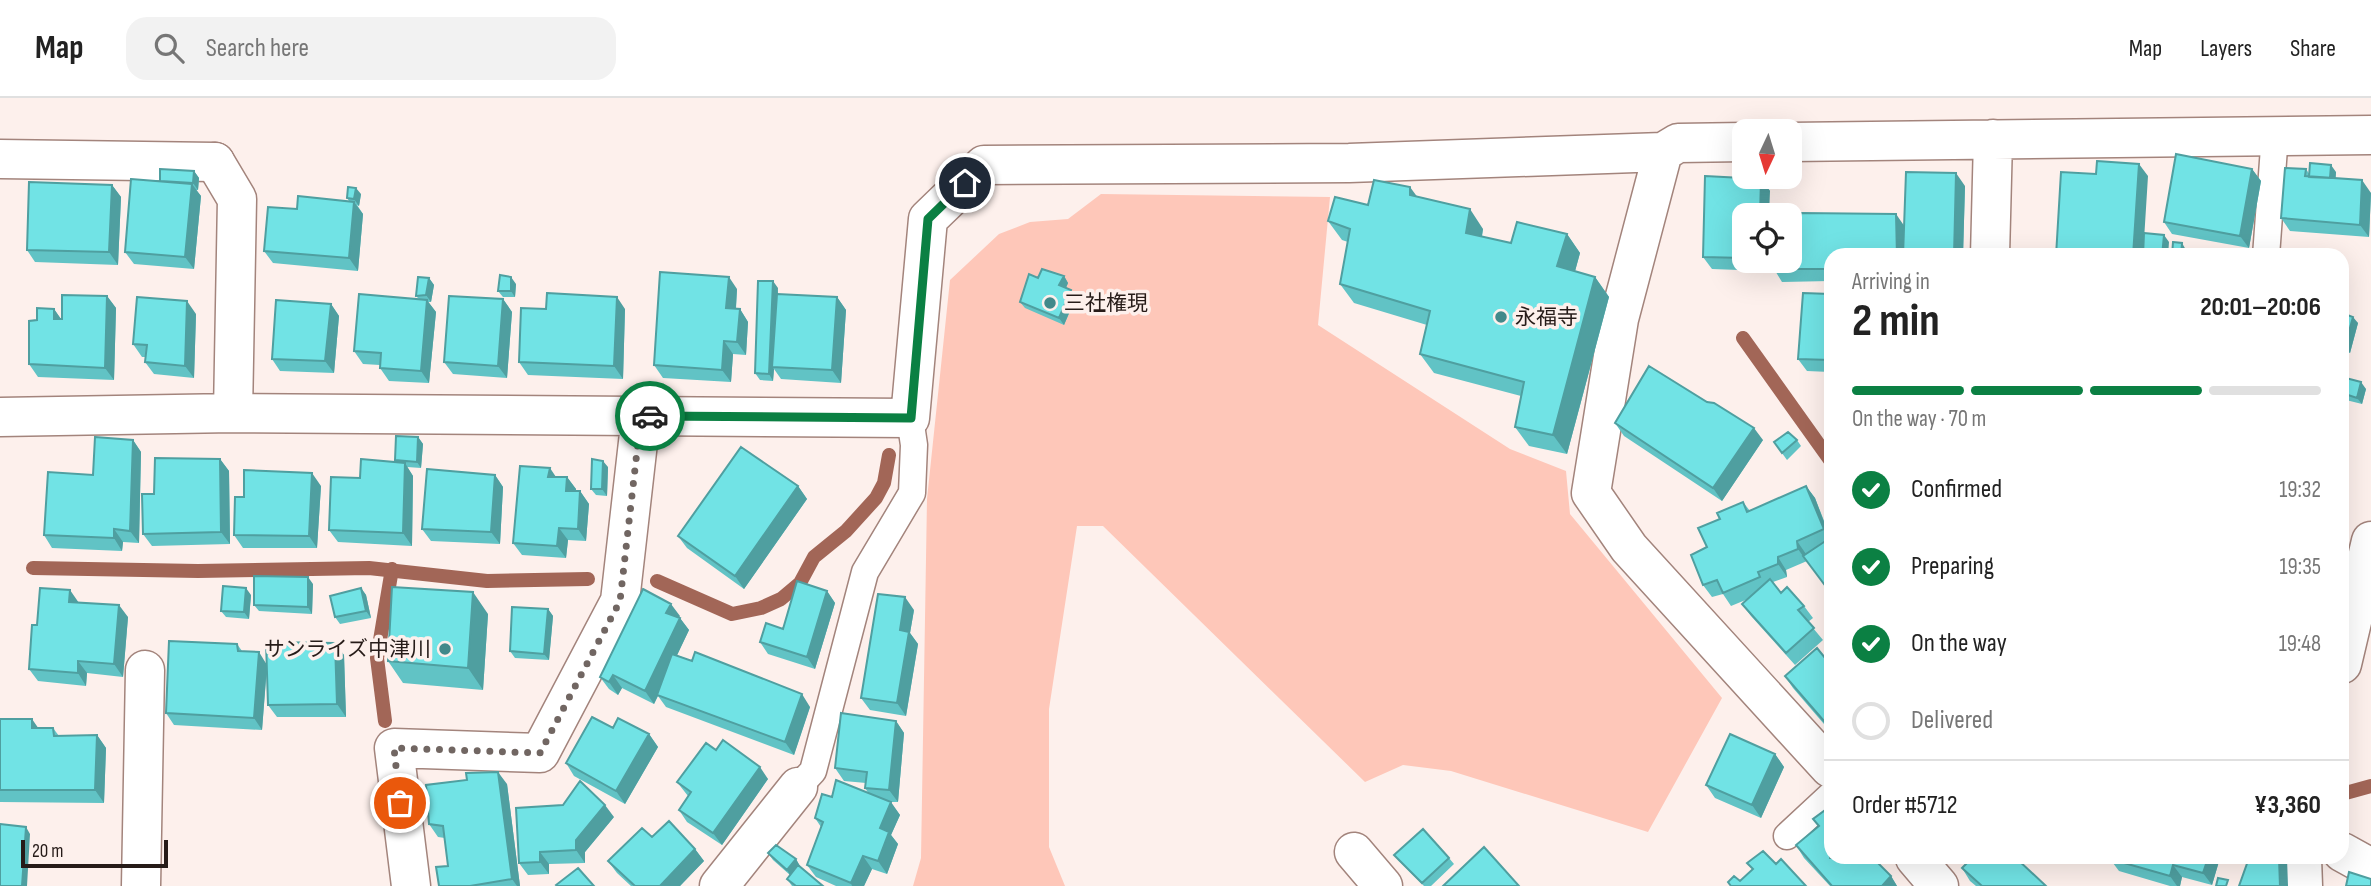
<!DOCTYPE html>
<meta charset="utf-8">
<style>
body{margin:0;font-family:"Sofia Sans Condensed","Noto Sans JP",sans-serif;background:#f2f2f2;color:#222;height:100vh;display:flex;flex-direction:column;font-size:26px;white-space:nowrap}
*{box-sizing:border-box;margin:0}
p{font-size:23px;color:#767676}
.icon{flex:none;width:38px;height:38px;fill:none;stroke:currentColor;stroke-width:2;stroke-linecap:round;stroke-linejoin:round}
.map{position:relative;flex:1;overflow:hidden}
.sheet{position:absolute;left:1824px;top:150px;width:525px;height:616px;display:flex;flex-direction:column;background:#fff;border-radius:21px;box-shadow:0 7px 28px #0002}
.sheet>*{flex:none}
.needle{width:46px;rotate:184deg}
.controls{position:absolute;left:1732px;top:21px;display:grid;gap:14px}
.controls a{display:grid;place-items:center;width:70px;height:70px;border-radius:14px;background:#fff;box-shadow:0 7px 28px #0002;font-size:35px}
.scale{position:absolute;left:21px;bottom:18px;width:147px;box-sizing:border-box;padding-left:7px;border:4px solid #261b18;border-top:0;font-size:19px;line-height:24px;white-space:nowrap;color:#261b18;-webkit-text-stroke:5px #fdf0ec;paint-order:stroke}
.pin{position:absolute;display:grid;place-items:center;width:60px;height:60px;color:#fff;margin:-30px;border:4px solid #fff;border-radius:50%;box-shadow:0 2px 7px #0007}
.courier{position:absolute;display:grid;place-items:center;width:70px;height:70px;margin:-35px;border:5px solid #0b8043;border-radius:50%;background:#fff;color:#222;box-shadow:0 2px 9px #0007}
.summary em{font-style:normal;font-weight:700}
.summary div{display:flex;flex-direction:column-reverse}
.summary{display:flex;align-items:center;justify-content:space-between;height:119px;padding:0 28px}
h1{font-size:46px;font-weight:700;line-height:52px}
.bar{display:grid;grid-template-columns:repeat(4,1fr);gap:10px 7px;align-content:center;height:84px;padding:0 28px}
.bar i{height:9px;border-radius:5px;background:#e0e0e0}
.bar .current{background:#0b8043}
.bar p{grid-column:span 4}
.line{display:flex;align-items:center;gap:18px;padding:0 28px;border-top:2px solid #e0e0e0}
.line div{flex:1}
ol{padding:0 28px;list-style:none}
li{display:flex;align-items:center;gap:21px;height:77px}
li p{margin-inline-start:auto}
li .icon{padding:7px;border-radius:50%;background:#0b8043;color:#fff;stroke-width:4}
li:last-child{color:#767676}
li i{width:38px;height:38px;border:4px solid #e0e0e0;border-radius:50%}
header{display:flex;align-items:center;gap:42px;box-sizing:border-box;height:98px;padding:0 35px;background:#fff;border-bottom:2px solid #e0e0e0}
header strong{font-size:33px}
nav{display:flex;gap:38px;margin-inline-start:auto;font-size:24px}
.search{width:490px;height:63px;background:#f2f2f2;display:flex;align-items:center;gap:18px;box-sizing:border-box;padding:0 24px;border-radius:21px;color:#767676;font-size:26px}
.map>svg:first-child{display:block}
.green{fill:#fec7b9}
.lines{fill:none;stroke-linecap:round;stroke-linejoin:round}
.stream{stroke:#a26657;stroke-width:14}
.service-casing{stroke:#a3847c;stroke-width:29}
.pedestrian-casing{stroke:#a3847c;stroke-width:41}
.minor-casing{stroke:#a3847c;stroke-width:41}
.service{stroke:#fff;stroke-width:26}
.pedestrian{stroke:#fff;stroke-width:38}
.minor{stroke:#fff;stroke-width:38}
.wall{fill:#61c3c5}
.shaded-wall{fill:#4f9fa0}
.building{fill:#71e3e5;stroke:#4f9fa0;stroke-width:2}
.done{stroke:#716662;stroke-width:7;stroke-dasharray:0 12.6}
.route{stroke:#0b8043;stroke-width:9}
.poi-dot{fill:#41898a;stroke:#fdf0ec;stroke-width:2.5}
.labels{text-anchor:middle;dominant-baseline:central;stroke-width:7;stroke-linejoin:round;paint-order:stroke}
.poi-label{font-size:21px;fill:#261b18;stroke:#fdf0ec;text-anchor:start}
</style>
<header>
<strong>Map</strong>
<div class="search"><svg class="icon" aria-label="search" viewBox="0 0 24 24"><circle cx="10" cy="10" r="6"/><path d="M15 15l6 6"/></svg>Search here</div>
<nav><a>Map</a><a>Layers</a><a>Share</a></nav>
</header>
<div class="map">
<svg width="2371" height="788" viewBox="0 0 2371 788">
<rect width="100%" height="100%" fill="#fdf0ec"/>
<path class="green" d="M1101,96L1330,99L1318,227L1510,351L1566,373L1570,416L1722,600L1648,734L1451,673L1403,667L1365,684L1103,428H1077L1049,611V749L1065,788H913L921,760L927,401L950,182L999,136L1030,124L1068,121Z"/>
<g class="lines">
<path class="stream" d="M1743,240L1830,362
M33,470L198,473L369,470L487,483L588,481
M657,483L732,516L761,510L781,501L800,485L814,459L846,433L876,400L884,385L889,357
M385,623L377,560L392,471
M2342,696L2371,688"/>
<g class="service-casing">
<path id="service" d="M2266,158L2275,36
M798,689L813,673L865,474L912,395L914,347L910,320
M1787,738L1830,698"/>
</g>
<g class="pedestrian-casing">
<path id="pedestrian" d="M0,61L215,64"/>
</g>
<g class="minor-casing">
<path id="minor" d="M1790,44L2371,37
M1663,54L1619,221L1591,395L1629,450L1830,670
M215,64L237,101L233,315
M1990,158L1993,41
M0,319L233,315L910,320L928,121L984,67L1349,65L1663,54L1678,45L1745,44
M2342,566L2371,443
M1354,754L1383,788
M2342,754L2371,770
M1915,760L1939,788
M2302,760L2303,788
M141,788L145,572
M411,788L394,650L540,655L620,503L641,318
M719,788L798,689"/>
</g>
<use href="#service" class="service"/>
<use href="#pedestrian" class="pedestrian"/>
<use href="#minor" class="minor"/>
</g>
<path class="wall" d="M2252,71L2261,83L2249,150L2172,136L2164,124Z
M2306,71L2310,77L2336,74L2335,81L2371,95L2369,139L2290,133L2281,120Z
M194,73L199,80L198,92H196L201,98L194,171L134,166L125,154Z
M1761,81L1770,93L1745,117V163H1768L1767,173L1712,171L1703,159Z
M112,87L121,99L118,167L35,164L27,152Z
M1965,88L1963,158H1830V183L1782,184L1774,171L1797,148L1904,128Z
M361,96L359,108L357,107L363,116L358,173L273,165L264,153L297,111L349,103L347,100Z
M1417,99L1483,131L1482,139L1511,145L1567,136L1580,155L1575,173L1595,179L1609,199L1567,356L1529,348L1515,329L1521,298L1434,275L1420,256L1427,227L1354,205L1340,186L1348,144L1342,142L1328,123L1368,107Z
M1064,178L1068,185L1066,190L1076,199L1064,227L1025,210L1020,204L1038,180Z
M429,180L434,187L431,204H428L436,214L429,285L389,283L380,270V267L363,266L354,253L419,201L416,198Z
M516,186L515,199H503L498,193Z
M778,190V196L837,199L846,212L841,285L781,281L774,271L773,283L760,282L755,275Z
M737,191L736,211H740L748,224L746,257L733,256L731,284L663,280L654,267Z
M1830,196V274L1807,273L1798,261Z
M107,198L116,210L114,282L38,279L29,266L37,222L54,211L61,221Z
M503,201L512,214L507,280L453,276L444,264Z
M331,206L339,218L334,275L280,273L272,261Z
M546,211H625L623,281L528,277L519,264Z
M2342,215L2358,225L2350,255L2342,253Z
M196,216L194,280L154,276L145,264L146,259H142L133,246Z
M2342,279L2366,291L2362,306L2342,301Z
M1615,325L1763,342L1722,403L1624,338Z
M418,339L423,346L421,370L407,369L413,378L412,448L338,444L329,432L360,380L396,365L395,362Z
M133,342L141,354L139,445L123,444L122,453L52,450L44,437L93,377Z
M1797,342L1801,348L1787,362L1774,344Z
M220,361L229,373L230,446L152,448L143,436L154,396Z
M608,369L607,398L596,397L591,391Z
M495,377L503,389L500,446L431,443L422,431Z
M556,379H567L576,391V393H580L589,406L586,443L568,442L566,460L522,457L513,445Z
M321,388L317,450H243L234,437L244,399Z
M798,388L807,401L744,491L687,450L678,438Z
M1806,388L1815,400L1830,438V495L1807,463L1786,472L1787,479L1773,484L1781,495L1804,508L1813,520L1808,524L1823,542L1795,567L1751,518L1742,506L1748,501L1731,508L1723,496L1712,499L1703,487L1707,449L1720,421L1743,404L1750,413Z
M313,486L312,516L259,513L254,507Z
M361,490L366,497L371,520L340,526L335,519Z
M827,493L835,505L815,571L768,556L760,544L783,531Z
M251,497L249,521L226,519L221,513Z
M78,504L128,519L123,579L87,575L86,588L38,583L29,571L37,527Z
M548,511L553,518L549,562L515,560L510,553Z
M914,512L910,535L918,546L906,618L870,612L861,600Z
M488,516L483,592L403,585L388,563Z
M680,518L679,519L689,532L677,557L810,609L794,657L666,609L658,598L654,606L622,590L618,597L609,591L600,579Z
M335,545L344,557L346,619H277L268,607L267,569L262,632L174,627L166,615L237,546L242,553L267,566Z
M1830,566V633L1793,590L1785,578Z
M0,621L38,630H53L59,638L97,637L106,650L104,705L0,704Z
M896,623L904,635L898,704H890L900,717L891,737L898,746L887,776L872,771L864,788H836L816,779L807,767L821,729L815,720L832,699L869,696L865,690L866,685L844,683L835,670Z
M613,630L649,636L658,649L625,706L574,678L566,665Z
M716,652L768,681L722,747L687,724L679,712L688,698L677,684Z
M1775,656L1784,669L1761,720L1715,700L1706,687Z
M507,686L520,788H439L448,768L445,740L438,739L429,726Z
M614,719L585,754V765L549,766V776L528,777L519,765Z
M652,739L695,751L704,763L680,788H631L617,775L608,763Z
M1796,747L1891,778L1897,788H1830L1804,760Z
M768,755L796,761L800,769L823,788H792L787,781L790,777L773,762Z
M1394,757L1449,760L1454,766L1431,788H1424L1399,763Z
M2110,760H2220L2212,787L2182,779L2180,788H2170L2119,773L2110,761Z
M1962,770L2046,788H1976L1970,783Z"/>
<path class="shaded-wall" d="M2139,66L2148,78L2143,158H2133Z
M2331,67L2336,74L2335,92L2330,86Z
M2252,71L2261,83L2249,150L2240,138Z
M194,73L199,80L198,92L193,85Z
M1956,75L1965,88L1963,158H1954Z
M1761,81L1770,93L1769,117H1760Z
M2362,82L2371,95L2369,139L2360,127Z
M192,86L201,98L194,171L185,159Z
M112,87L121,99L118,167L109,154Z
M1410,89L1424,108L1410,97Z
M356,90L361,96L359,108L354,101Z
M354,104L363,116L358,173L349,160Z
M1470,111L1483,131L1479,154L1466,135Z
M1896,116L1905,129V158H1897Z
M1567,136L1580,155L1571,188L1557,168Z
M2164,137L2169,144L2168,158H2162Z
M2182,145L2186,152V158H2181Z
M1760,163H1768L1767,173Z
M1064,178L1068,185L1064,194L1059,187Z
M511,179L516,186L515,199L511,193Z
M729,179L737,191L735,223L726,210Z
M1595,179L1609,199L1567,356L1553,337Z
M429,180L434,187L431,204L426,197Z
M773,183L778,190L774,269H772L774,271L773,283L769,276Z
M1071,192L1076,199L1064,227L1059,220Z
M107,198L116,210L114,282L105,270Z
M617,199L625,211L623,281L614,268Z
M837,199L846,212L841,285L832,272Z
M503,201L512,214L507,280L498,268Z
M427,202L436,214L429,285L421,273Z
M187,203L196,216L194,280L185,268Z
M331,206L339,218L334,275L325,263Z
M54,211L63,224L54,221Z
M740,211L748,224L746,257L737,244Z
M2353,219L2358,225L2350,255L2345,248Z
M724,243L733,256L731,284L722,272Z
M2361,284L2366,291L2362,306L2357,300Z
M1754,330L1763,342L1722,403L1713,390Z
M418,339L423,346L421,370L417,364Z
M133,342L141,354L139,445L130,433Z
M220,361L229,373L230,446L221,434Z
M603,363L608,369L607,398L602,391Z
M405,365L413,378L412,448L403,435Z
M550,370L558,382L548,379Z
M312,375L321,388L317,450L309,438Z
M495,377L503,389L500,446L491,434Z
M567,379L576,391L575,406L566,393Z
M798,388L807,401L744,491L735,478Z
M1806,388L1815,400L1830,440L1824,431Z
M580,393L589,406L586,443L578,431Z
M559,430L568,442L566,460L557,448Z
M114,431L123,444L122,453L114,440Z
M1797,443L1806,456L1807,464L1798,451Z
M1778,459L1786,472L1787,479L1778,466Z
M308,479L313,486L312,516L308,509Z
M246,490L251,497L249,521L244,514Z
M361,490L366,497L371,520L366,513Z
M70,492L79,505L69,504Z
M827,493L835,505L815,571L807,559Z
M473,494L488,516L483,592L468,570Z
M905,499L914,512L910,535L918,546L906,618L897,605L900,532Z
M671,506L680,518L674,528L666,515Z
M119,507L128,519L123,579L114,566Z
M548,511L553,518L549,562L544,556Z
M680,520L689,532L654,606L645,593Z
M335,545L344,557L346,619L337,606Z
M259,554L267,567L262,632L254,620Z
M78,563L87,575L86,588L78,575Z
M613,577L622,590L618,597L609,584Z
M802,596L810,609L794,657L785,644Z
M32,621L41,634L32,630Z
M896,623L904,635L898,704L889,692Z
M649,636L658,649L625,706L616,693Z
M97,637L106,650L104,705L95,692Z
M1775,656L1784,669L1761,720L1752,707Z
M760,669L768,681L722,747L713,735Z
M498,674L507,686L520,788H517L512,781Z
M891,704L900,717L891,737L898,746L887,776L878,763L880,730Z
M605,707L614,719L585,754V765L576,752V742Z
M26,729L30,736L27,788H22Z
M695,751L704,763L680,788H660Z
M540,754L549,766V776L540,764Z
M863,758L872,771L864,788H852L851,785Z
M2208,760H2220L2212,787L2203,775Z
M2279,760H2287L2288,788H2280Z
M796,761L800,768L791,779L787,772Z
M2173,767L2182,779L2180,788H2177L2170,778Z
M1891,778L1897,788H1882Z"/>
<path class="building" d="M2176,56L2252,71L2240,138L2164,124Z
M2097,63L2139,66L2133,158H2056L2061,74L2096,76Z
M2310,65L2331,67L2330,80L2309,79Z
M2285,70L2306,71L2305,78L2362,82L2360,127L2281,120Z
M160,71L194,73L193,85L160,83Z
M1906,74L1956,75L1954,158H1903Z
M1705,78L1761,81L1760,117H1745V160L1703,159Z
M131,81L192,86L185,159L125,154Z
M1374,82L1410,89V97L1470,111L1466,135L1511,145L1517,124L1567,136L1557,168L1595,179L1553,337L1515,329L1524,284L1420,256L1430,213L1340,186L1350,131L1328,123L1335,99L1368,107Z
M29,84L112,87L109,154L27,152Z
M348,89L356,90L354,101L347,100Z
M298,98L354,104L349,160L264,153L268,109L297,111Z
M1800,115L1896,116L1897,158H1830V171H1774V163H1790V148H1797Z
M2144,135L2164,137L2162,158H2143Z
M2173,144L2182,145L2181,158H2172Z
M1042,171L1064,178L1059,187L1071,192L1059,220L1020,204L1029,176L1038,180Z
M660,174L729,179L726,210L740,211L737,244L724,243L722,272L654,267Z
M500,177L511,179V193H498Z
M418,179L429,180L426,197L416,198Z
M758,183H773L769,276L755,275Z
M547,195L617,199L614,268L519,264L521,210L546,211Z
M1803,195L1830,196V262L1798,261Z
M359,196L427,202L421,273L380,270L381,255L354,253Z
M777,196L837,199L832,272L772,269Z
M62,197L107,198L105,270L29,266V223L37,222V210L54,211V221H62Z
M449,198L503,201L498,268L444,264Z
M137,199L187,203L185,268L145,264L147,247L133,246Z
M276,202L331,206L325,263L272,261Z
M2342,215L2353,219L2345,248L2342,247Z
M1649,268L1707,304L1714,305L1754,330L1713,390L1615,325Z
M2342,279L2361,284L2357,300L2342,295Z
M1788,334L1797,342L1782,355L1774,344Z
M396,338L418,339L417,364L395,362Z
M95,339L133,342L130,433L114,431V440L44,437L48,374L93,377Z
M741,349L798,388L735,478L678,438Z
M155,360L220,361L221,434L143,436L142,396H154Z
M361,361L405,365L403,435L329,432L331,379L360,380Z
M592,361L603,363L602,391H591Z
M520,368L550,370L548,379H567L566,393H580L578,431L559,430L557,448L513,445Z
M427,371L495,377L491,434L422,431Z
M244,372L312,375L309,438L234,437L235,399H244Z
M1806,388L1824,431L1797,443L1798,451L1778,459V466L1758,474L1760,479L1723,495L1717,482L1703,487L1691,457L1707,449L1698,430L1720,421L1717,415L1743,404L1747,414Z
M1830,440V494L1803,458Z
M254,478L308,479V509L254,507Z
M1770,481L1781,495L1787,489L1804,508L1798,512L1814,530L1786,555L1742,506Z
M797,483L827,493L807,559L760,544L766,525L783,531Z
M223,488L246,490L244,514L221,513Z
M392,489L473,494L468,570L388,563Z
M40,490L70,492L69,504L119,507L114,566L78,563V575L29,571L32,527H37Z
M361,490L366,513L335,519L330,498Z
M643,491L671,506L666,515L680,520L645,593L613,577L609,584L600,579Z
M878,496L905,499L900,532L909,534L897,605L861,600Z
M512,509L548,511L544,556L510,553Z
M169,543L237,546L238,553L259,554L254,620L166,615Z
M266,544L335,545L337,606L268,607Z
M1817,550L1830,566V630L1785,578Z
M695,554L802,596L785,644L657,597L672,556L692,563Z
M841,615L896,623L889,692L865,690L867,674L835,670Z
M592,619L613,630L618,620L649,636L616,693L566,665Z
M0,621H32V630H53L54,638L97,637L95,692H0Z
M1730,636L1775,656L1752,707L1706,687Z
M723,642L760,669L713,735L679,712L691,694L677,684L706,645L716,652Z
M498,674L512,781L470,788H439L436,769L448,768L443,728L429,726L426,687L467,682L466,675Z
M836,682L891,704L880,730L889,734L878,763L863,758L851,785L807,767L823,724L815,720L822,696L832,699Z
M580,683L605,707L576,742V752L540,754V764L519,765L516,710L563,707Z
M1828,710L1830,713V760H1873L1891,778L1882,788H1832L1796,747L1819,728L1813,721Z
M669,723L695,751L660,788H635L608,763L642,730L652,739Z
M0,726L26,729L22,788H0Z
M1423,731L1449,760L1422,785L1394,757Z
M776,747L796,761L787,772L768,755Z
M1484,749L1519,788H1443Z
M1763,753L1776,766L1781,761L1806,788H1731L1728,784L1734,778L1740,783L1753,771L1747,765Z
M1972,760H2016L2046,788H1982L1962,770Z
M2110,760H2208L2203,775L2173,767L2170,778L2110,761Z
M2249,760H2279L2280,788H2239Z
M798,767L823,788H796L787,781Z
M578,770L594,788H557L556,787Z
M2349,774L2371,781V788H2346Z
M2218,780L2228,782L2226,788H2216Z"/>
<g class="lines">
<path class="done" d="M400,705L394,650L540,655L620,503L641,318H650"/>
<path class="route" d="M650,318L911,320L928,121L965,85"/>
</g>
<g class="poi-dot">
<circle cx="1050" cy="205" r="7"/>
<circle cx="1501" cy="219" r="7"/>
<circle cx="445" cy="551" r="7"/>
</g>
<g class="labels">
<g class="poi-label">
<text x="1064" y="205">三社権現</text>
<text x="1515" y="219">永福寺</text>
<text x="431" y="551" text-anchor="end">サンライズ中津川</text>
</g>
</g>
</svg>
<div class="controls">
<a><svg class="needle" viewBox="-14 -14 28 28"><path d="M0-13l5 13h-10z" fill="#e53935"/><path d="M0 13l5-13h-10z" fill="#767676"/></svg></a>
<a><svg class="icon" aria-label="locate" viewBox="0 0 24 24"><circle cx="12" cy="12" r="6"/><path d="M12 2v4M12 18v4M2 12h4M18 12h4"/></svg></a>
</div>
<div class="scale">20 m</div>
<div class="pin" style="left:400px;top:705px;background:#ea580c"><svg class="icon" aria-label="bag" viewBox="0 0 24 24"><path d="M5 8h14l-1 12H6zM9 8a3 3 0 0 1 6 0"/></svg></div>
<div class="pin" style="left:965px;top:85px;background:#1f2937"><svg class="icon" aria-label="home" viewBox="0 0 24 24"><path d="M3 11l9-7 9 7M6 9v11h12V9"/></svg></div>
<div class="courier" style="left:650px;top:318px"><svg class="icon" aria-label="car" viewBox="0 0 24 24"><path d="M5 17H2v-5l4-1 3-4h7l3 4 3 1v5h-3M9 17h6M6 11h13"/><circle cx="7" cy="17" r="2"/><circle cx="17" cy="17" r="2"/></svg></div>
<section class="sheet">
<div class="summary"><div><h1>2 min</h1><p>Arriving in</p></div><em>20:01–20:06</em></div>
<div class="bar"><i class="current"></i><i class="current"></i><i class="current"></i><i></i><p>On the way · 70 m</p></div>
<ol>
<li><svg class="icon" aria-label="check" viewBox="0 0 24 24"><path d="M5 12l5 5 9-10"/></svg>Confirmed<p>19:32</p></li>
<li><svg class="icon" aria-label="check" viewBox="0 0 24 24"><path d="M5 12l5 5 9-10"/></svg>Preparing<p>19:35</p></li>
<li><svg class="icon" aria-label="check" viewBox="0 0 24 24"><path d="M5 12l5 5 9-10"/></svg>On the way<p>19:48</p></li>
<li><i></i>Delivered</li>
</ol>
<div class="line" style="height:91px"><div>Order #5712</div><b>¥3,360</b></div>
</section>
</div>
